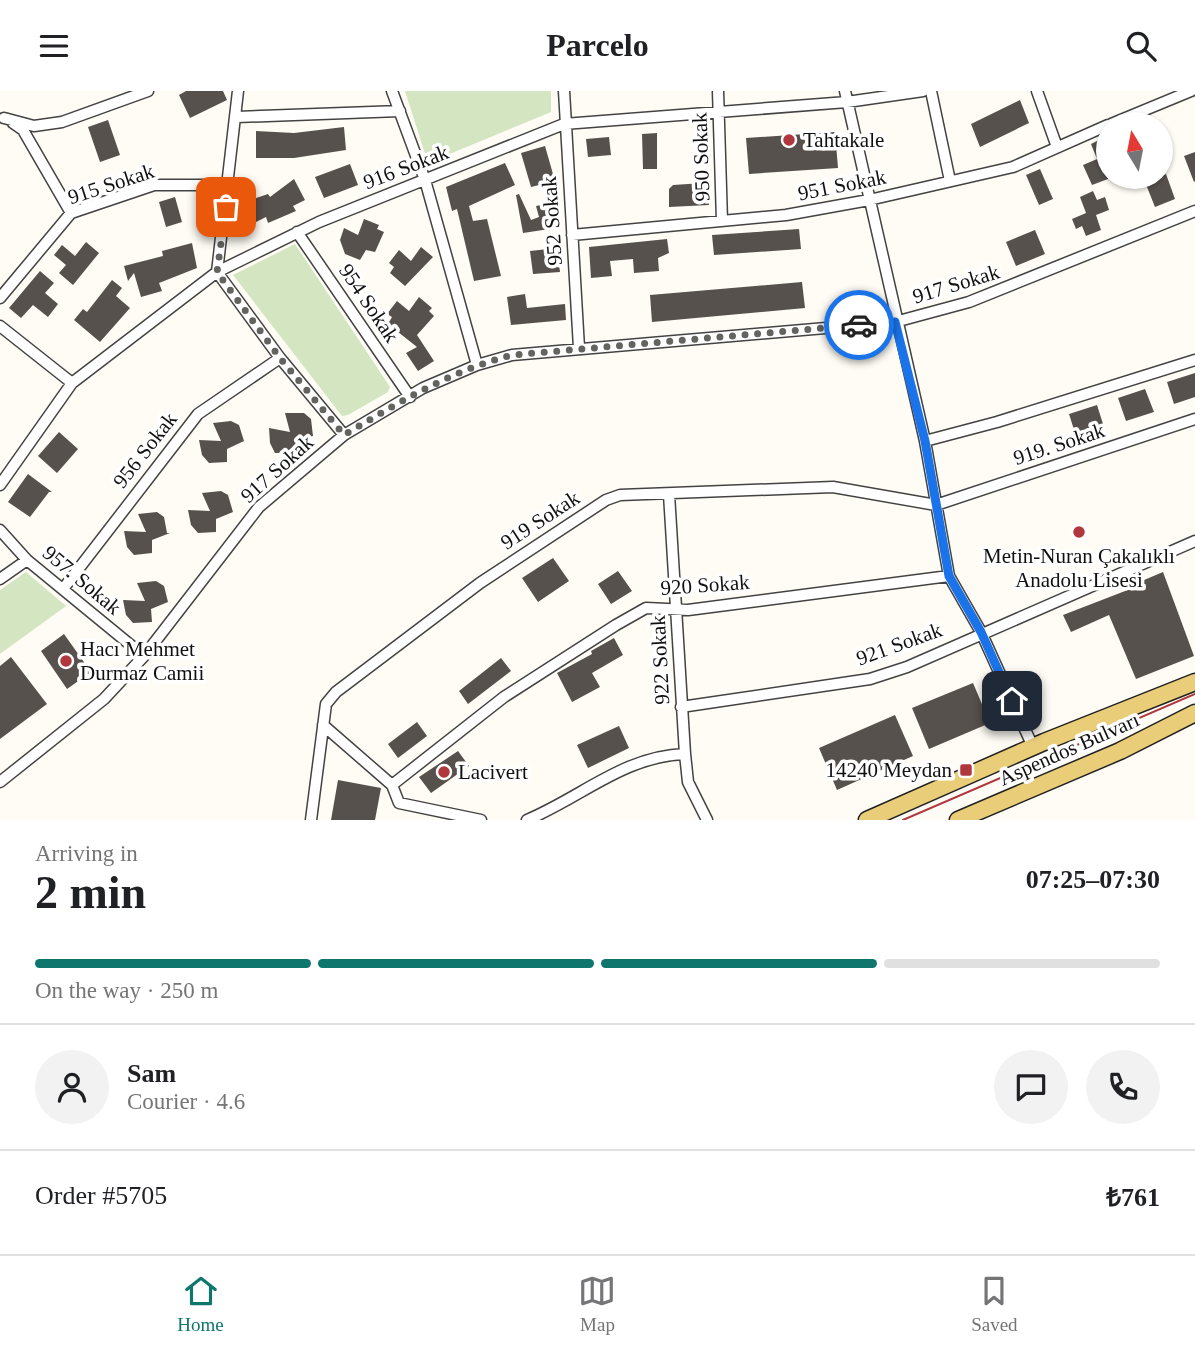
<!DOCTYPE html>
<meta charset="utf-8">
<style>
body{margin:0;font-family:Georgia,serif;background:#f2f2f2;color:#202124;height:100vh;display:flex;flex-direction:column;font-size:26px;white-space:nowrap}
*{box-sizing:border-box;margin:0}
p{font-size:23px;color:#757577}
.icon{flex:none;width:38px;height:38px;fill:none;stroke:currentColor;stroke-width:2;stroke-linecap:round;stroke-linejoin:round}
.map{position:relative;height:729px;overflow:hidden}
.details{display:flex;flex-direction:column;background:#fff;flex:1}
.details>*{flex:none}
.needle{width:46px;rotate:350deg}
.buttons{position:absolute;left:1096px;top:21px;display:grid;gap:14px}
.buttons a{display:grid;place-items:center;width:77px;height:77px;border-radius:50%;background:#fff;box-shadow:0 2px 5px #0004;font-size:35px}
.pin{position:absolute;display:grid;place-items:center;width:60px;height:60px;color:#fff;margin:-30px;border-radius:14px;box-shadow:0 4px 10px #0006}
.courier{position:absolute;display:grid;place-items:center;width:70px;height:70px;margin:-35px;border:5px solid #1a73e8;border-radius:50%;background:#fff;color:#222;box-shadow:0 2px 9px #0007}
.headline em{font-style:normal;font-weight:600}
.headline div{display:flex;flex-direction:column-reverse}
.headline{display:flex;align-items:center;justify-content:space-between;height:119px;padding:0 35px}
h1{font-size:46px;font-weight:600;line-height:52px}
.bar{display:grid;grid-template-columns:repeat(4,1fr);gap:10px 7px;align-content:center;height:84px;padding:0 35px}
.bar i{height:9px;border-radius:5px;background:#e0e0e0}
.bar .on{background:#0f766e}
.bar p{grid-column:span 4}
.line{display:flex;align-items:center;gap:18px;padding:0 35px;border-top:2px solid #e0e0e0}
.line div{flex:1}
.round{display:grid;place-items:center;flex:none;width:74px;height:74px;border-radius:37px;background:#f2f2f2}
header{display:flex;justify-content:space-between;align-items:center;height:91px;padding:0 35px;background:#fff;font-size:32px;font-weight:600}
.menu{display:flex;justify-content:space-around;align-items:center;height:98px;border-top:2px solid #e0e0e0;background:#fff;font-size:19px;color:#757577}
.menu a{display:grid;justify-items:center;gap:4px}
.menu .on{color:#0f766e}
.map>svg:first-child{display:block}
.green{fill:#d4e5c1}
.building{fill:#57514d}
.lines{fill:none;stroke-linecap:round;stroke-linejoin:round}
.minor-casing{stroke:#434343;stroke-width:13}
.primary-casing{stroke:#212121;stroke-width:19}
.minor{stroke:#fff;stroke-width:10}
.primary{stroke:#e9cd79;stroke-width:16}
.tram{stroke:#b0373d;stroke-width:2}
.done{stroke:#636360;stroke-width:7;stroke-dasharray:0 12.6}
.route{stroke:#1a73e8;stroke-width:9}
.poi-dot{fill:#b0373d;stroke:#fff;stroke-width:2.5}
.labels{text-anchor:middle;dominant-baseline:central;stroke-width:7;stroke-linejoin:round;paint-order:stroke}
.poi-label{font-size:21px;fill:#101010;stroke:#fff;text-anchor:start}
.street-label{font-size:21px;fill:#101010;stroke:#fff}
</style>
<header><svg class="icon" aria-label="menu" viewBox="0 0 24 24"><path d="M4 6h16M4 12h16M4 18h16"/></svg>Parcelo<svg class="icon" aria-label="search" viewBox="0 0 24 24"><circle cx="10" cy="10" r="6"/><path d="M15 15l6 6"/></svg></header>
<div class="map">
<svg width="1195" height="729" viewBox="0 0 1195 729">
<rect width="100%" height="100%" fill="#fefcf4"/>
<path class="green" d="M405,0H551V21L428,72Z
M295,153L390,296L388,301L348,324L342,325L233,184Z
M26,481L66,515L0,563V499Z"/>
<path class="building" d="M186,0H223L227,9L190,27L179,4Z
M1020,9L1029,32L980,56L971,33Z
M108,29L120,64L100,71L88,36Z
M344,36L346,59L294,67H256V40L294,42Z
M835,41L838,77L749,83L746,47Z
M657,42V78H643L642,43Z
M609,46L611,64L588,66L586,48Z
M1101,48L1104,55L1108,54V88L1092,94L1083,74L1097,68L1091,53Z
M545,55L555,90L531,96L521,62Z
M1195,61V90L1194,91L1184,65Z
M505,72L515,94L469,115L473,130L487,128L501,185L474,190L457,118L452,120L446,96Z
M350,73L358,94L324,107L315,86Z
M1040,78L1053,108L1039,114L1026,84Z
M1166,83L1175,108L1155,116L1145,91Z
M294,88L305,109L293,115L296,120L268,132L266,126L256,131L247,110L268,103L270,106Z
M703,92L707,96L709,114L669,116V98L673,94Z
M1093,100L1097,109L1105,106L1109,119L1096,124L1101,139L1086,145L1082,135L1076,138L1072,128L1086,122L1080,106Z
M519,103L531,129L539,126L536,115L551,112L556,137L523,142L516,104Z
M175,106L182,131L166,136L159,111Z
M364,128L379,134L377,138L384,141L375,161L366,159L360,169L345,163L340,149L344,137L358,144Z
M799,138L801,158L714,164L712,144Z
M1035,139L1045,163L1016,175L1006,151Z
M667,148L669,162L658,167L659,180L634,182L633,168L610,170L612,185L591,187L589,156Z
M86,151L99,162L73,194L59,182L66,174L54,164L62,154L75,165Z
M192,152L197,177L159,192L162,200L141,206L134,182L128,190L124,175L163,165L162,160Z
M421,156L433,166L405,195L390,182L394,176L389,172L399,159L411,170Z
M557,157L560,181L533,183L530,160Z
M40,180L54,192L45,202L58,213L48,226L33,214L21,227L9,217Z
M112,189L122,197L116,205L130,217L100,251L74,229L83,218L87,221Z
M802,191L805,217L652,231L650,204Z
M525,203L527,217L565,213L566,229L511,234L507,206Z
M419,206L432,217L429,220L434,225L417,244L434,270L418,280L406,262L417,256L388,233L392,226L387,223L397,210L409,220Z
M1195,282V306L1174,313L1167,291Z
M1145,298L1154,321L1126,330L1118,307Z
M1097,314L1104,336L1076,345L1069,323Z
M285,322H304L311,328L313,345L296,350L294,362H275L270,352L269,337L290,341Z
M231,330L239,334L244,350L227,358V371L209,372L202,364L199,349L221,350L213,332Z
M59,341L78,358L57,382L38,365Z
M28,383L52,401H49L30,426L8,411Z
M221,400L228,404L233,421L216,428V441L198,442L191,434L188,419L210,420L202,402Z
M157,421L164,426L167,442H170L152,449V462L134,464L127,456L124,440L146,441L138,423Z
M553,467L569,490L538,511L522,487Z
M618,480L632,500L611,513L598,493Z
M1163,481L1194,565L1136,588L1109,524L1071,541L1063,524L1138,495L1137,492Z
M156,490L164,495L168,511L151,518L152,531L133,532L126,524L123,509L145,510L137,492Z
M64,543L91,581L67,598L41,560Z
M614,547L623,564L592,582L600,596L572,611L557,582L592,563L591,560Z
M11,566L47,613L0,648V575Z
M501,567L511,580L468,613L459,600Z
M973,592L990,632L929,658L912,617Z
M895,624L913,665L837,699L819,657Z
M417,631L427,645L398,667L388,653Z
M619,635L629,657L588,677L577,654Z
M458,660L469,675L431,702L419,686Z
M338,689L381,697L375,729H331Z"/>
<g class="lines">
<g class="minor-casing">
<path id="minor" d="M238,0L217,181L280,267L344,344
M392,0L425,89L477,274
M564,0L579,257
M718,0L722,130
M845,0L925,350L949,485L981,541L1033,656
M931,0L950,90
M1037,0L1057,56
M237,26L400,20
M4,27L34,35L62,31L148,0
M13,32L23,39L71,122
M1111,33L1191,0
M297,141L410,306
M572,144L786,124L869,109L1013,76L1108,34
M0,207L71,122L154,94H229
M0,235L72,292
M925,350L997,331L1195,269
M0,394L72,292L217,181L319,131L564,33L847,11L923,0
M669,403L685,663L688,691L707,729
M0,439L27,469L144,565
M0,488L27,469
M63,498L198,323L280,267
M681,616L870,588L907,576L1195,450
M323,634L392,694L399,712L481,729
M0,691L104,608L144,565L259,416L344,344L423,297L477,274L512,264L895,231L969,211L1195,120
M392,694L504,606L616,534L646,517L688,519L949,485
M311,729L326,613L336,601L480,492L606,409L620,404L833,396L936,414L1195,328
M527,729C582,706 624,665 685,663"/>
</g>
<g class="primary-casing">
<path id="primary" d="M867,729L1044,651L1195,591
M958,729L1120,660L1195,622"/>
</g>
<use href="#minor" class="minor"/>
<use href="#primary" class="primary"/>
<path class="tram" d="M903,729L1195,603"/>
</g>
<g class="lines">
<path class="done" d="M226,116L217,181L280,267L344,344C398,312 450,280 512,264L859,234"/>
<path class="route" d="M859,234L895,231L925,350L949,485L981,541L1012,610"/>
</g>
<g class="poi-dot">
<circle cx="789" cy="49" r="7"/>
<circle cx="1079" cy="441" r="7"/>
<circle cx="66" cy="570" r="7"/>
<rect x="959" y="672" width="14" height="14" rx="3.5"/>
<circle cx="444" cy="681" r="7"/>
</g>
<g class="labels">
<g class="poi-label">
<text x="803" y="49">Tahtakale</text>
<text x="1079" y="465" text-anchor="middle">Metin-Nuran Çakalıklı<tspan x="1079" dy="24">Anadolu Lisesi</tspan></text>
<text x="80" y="558">Hacı Mehmet<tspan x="80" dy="24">Durmaz Camii</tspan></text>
<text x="952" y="679" text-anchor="end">14240 Meydan</text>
<text x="458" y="681">Lacivert</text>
</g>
<g class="street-label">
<text transform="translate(701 66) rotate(-92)">950 Sokak</text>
<text transform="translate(406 76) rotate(-21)">916 Sokak</text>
<text transform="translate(111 93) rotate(-18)">915 Sokak</text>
<text transform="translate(842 94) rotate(-11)">951 Sokak</text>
<text transform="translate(552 130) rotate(-94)">952 Sokak</text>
<text transform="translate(956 193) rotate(-17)">917 Sokak</text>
<text transform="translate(369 212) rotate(56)">954 Sokak</text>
<text transform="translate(1059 353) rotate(-18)">919. Sokak</text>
<text transform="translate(145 359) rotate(-52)">956 Sokak</text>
<text transform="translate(277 378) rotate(-42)">917 Sokak</text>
<text transform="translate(540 429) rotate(-33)">919 Sokak</text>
<text transform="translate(82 489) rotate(40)">957. Sokak</text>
<text transform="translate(705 494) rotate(-4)">920 Sokak</text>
<text transform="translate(899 553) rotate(-20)">921 Sokak</text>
<text transform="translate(660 569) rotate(-93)">922 Sokak</text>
<text transform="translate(1069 658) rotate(-24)">Aspendos Bulvarı</text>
</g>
</g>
</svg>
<div class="buttons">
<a><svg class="needle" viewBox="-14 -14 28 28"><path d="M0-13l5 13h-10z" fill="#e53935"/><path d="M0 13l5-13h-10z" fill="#757577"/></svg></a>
</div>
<div class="pin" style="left:226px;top:116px;background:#ea580c"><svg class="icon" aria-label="bag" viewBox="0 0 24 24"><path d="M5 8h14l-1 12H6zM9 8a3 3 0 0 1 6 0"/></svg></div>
<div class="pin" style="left:1012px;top:610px;background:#1f2937"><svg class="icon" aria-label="home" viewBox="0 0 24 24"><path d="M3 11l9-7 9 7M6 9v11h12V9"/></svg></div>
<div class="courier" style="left:859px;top:234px"><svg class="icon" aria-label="car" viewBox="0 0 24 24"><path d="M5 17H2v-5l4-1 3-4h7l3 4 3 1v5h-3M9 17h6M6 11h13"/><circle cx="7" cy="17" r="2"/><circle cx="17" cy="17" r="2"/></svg></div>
</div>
<section class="details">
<div class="headline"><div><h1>2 min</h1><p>Arriving in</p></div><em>07:25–07:30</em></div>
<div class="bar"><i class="on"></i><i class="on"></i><i class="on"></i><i></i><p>On the way · 250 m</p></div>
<div class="line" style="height:126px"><a class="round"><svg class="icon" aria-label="person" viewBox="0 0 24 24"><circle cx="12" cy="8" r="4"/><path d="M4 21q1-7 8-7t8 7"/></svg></a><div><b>Sam</b><p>Courier · 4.6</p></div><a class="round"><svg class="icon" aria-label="chat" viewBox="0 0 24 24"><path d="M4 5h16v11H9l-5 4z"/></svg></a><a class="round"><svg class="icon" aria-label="phone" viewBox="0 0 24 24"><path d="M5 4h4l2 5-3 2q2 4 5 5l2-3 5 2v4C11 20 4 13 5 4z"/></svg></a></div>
<div class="line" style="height:91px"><div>Order #5705</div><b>₺761</b></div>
</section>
<nav class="menu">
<a class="on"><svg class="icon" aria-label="home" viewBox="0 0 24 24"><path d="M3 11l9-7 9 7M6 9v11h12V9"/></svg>Home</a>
<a><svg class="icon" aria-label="map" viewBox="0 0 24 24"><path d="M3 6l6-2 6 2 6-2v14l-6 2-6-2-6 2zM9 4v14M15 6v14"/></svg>Map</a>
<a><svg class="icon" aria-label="saved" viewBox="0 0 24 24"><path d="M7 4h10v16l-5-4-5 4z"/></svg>Saved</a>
</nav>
